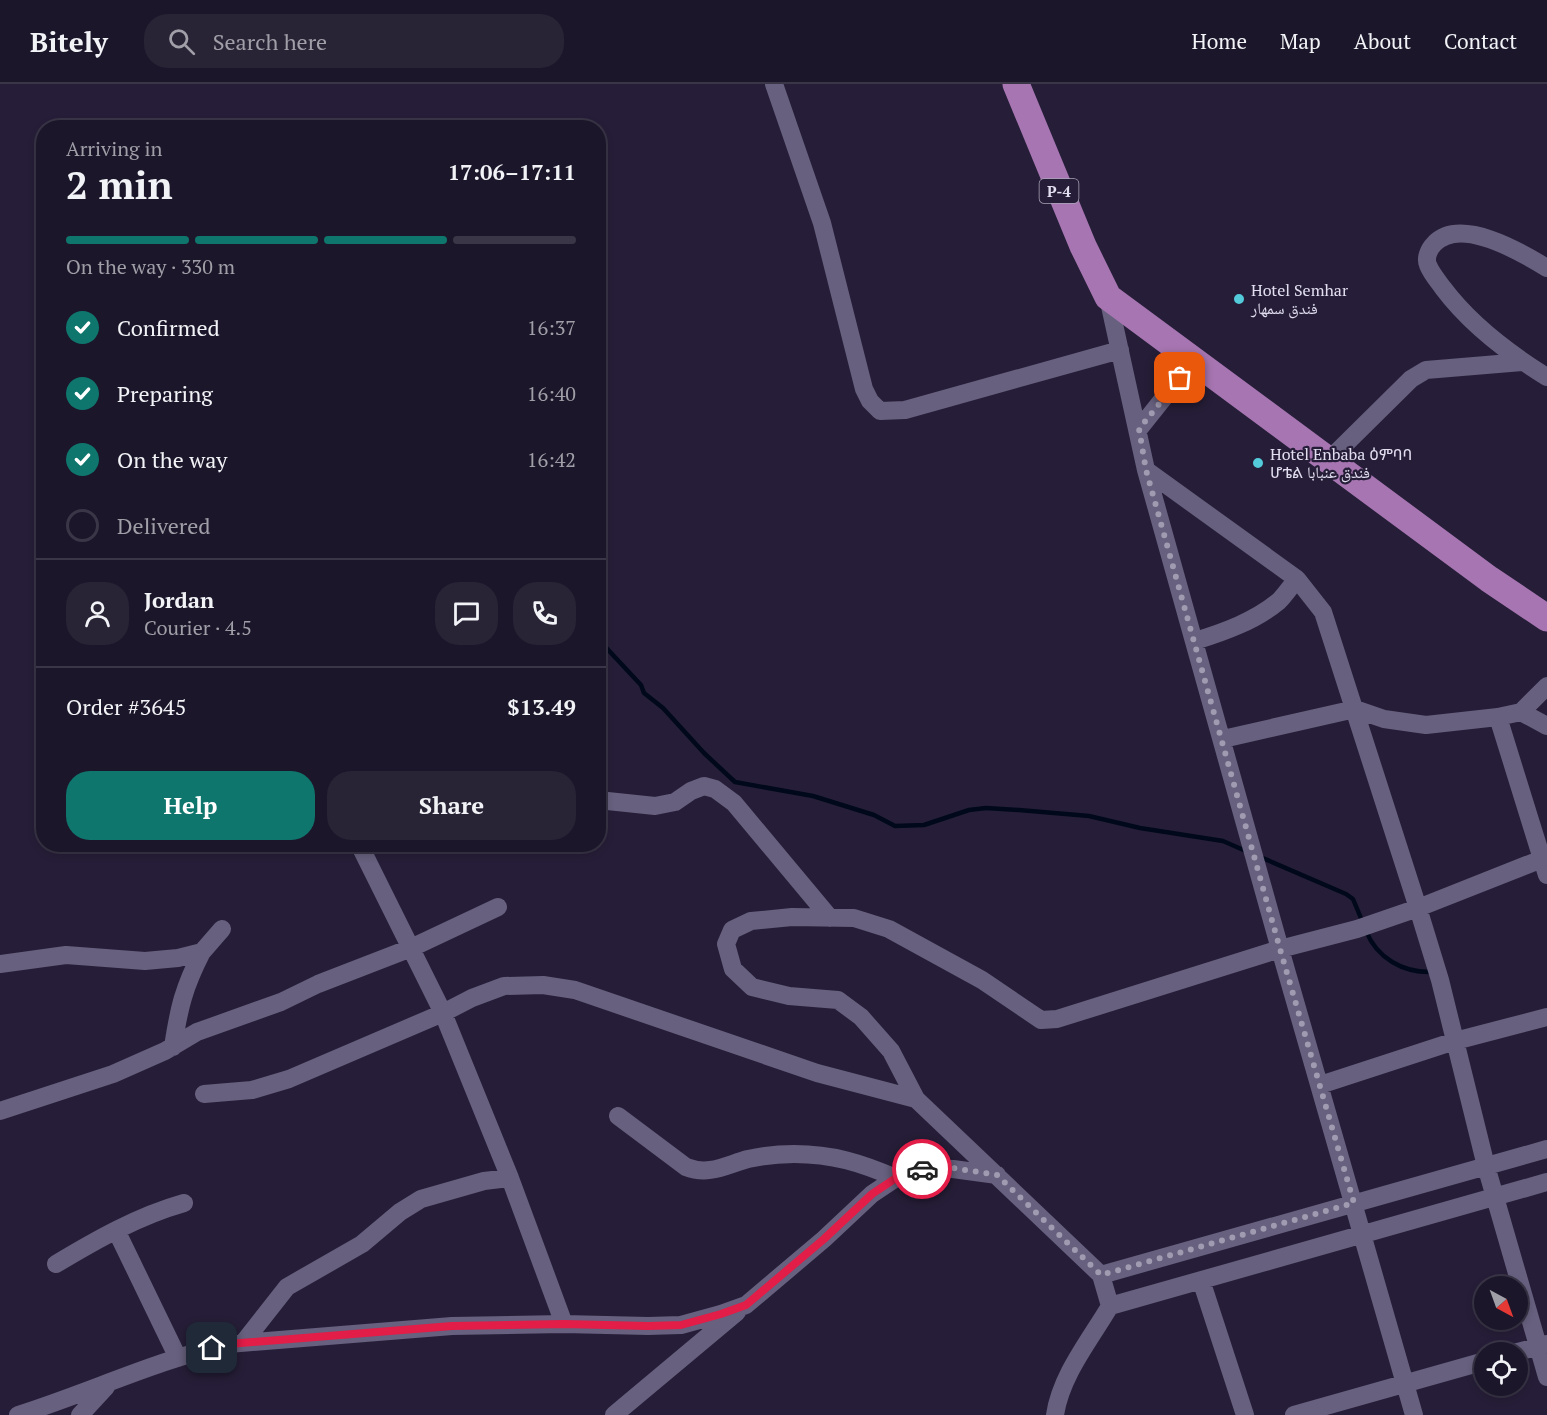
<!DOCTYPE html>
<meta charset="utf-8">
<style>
body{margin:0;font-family:"PT Serif","Noto Naskh Arabic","Noto Sans Ethiopic",serif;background:#292336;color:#f1f3f6;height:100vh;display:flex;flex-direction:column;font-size:22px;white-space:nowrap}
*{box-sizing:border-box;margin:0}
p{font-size:20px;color:#a09fa8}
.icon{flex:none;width:33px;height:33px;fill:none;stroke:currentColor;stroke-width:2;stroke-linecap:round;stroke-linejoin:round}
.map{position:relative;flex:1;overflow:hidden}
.details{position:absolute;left:36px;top:36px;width:570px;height:732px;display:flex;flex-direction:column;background:#1c162a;border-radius:24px;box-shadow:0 3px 9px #0003,0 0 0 2px #3a3547}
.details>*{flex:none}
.needle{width:39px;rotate:139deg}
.tools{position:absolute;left:1474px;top:1192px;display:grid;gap:12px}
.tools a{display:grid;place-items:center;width:54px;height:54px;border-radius:50%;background:#1c162a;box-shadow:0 3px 9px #0003,0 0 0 2px #3a3547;font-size:30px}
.pin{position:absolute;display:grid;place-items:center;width:51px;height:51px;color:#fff;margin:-26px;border-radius:12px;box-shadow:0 3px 9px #0006}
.courier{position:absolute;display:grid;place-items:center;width:60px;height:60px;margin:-30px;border:4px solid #e11d48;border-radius:50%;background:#fff;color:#222;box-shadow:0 2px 8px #0007}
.summary em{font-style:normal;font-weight:800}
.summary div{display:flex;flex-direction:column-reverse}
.summary{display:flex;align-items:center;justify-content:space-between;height:102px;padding:0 30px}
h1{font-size:39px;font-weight:800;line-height:45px}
.bar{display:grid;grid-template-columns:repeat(4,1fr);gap:9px 6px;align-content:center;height:72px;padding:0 30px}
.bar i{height:8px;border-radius:4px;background:#3a3547}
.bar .selected{background:#0f766e}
.bar p{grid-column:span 4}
.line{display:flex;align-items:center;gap:15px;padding:0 30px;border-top:2px solid #3a3547}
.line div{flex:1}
.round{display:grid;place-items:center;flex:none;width:63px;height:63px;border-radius:24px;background:#292336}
ol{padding:0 30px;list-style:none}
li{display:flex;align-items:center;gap:18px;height:66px}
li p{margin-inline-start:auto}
li .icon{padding:6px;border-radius:50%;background:#0f766e;color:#fff;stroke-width:4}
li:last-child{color:#a09fa8}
li i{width:33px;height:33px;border:3px solid #3a3547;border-radius:50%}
.action{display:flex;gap:12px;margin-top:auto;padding:12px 30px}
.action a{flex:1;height:69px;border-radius:24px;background:#0f766e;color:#fff;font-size:24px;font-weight:800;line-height:69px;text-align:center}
.action a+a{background:#292336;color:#f1f3f6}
header{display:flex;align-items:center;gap:36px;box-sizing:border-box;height:84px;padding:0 30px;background:#1c162a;border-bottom:2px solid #3a3547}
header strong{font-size:28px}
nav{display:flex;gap:33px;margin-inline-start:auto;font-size:21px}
.search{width:420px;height:54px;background:#292336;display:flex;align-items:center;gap:15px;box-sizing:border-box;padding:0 21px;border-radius:24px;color:#a09fa8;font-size:22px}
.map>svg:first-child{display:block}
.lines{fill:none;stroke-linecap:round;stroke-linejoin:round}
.stream{stroke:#00091c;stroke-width:4.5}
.minor{stroke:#67607e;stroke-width:18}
.highway{stroke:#a776b2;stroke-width:27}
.done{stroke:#a09bb0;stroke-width:6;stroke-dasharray:0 10.8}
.route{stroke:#e11d48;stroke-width:8}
.poi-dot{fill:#53cbdb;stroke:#261e38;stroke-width:2}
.labels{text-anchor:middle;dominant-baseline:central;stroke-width:4.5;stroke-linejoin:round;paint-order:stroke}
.shield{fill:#261e38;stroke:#aaa4b9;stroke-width:1.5}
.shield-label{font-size:15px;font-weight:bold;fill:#e2def0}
.poi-label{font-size:16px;fill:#e2def0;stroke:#261e38;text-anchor:start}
</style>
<header>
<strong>Bitely</strong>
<div class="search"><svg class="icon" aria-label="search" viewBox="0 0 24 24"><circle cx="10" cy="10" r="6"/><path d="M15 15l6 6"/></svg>Search here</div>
<nav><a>Home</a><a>Map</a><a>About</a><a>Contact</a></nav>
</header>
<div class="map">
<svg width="1547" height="1331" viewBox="0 0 1547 1331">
<rect width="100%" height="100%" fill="#261e38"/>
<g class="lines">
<path class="stream" d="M598,555L641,601L644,609L663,624L704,669L735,698L813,712L874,731L895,742L924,741L969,726L986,724L1019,726L1089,732L1140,744L1223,757L1248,768
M1258,772L1346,810L1353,815L1363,839
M1366,847C1377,874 1403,889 1432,888"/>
<path class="minor" d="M774,0L822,139L864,305L870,317L880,327L905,326L1120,266
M1547,184C1521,168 1460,132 1434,160C1429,165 1425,174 1428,181C1431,189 1438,197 1443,204C1470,240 1508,269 1547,293
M1108,213L1146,386L1280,865L1414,1331
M1139,345L1194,276
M1329,376L1411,295L1426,286L1522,278
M1146,386L1297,495C1291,502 1285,511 1279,517C1255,537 1224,548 1195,557
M1297,495L1323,528L1418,824L1440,896L1486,1082L1547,1293
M1521,628L1547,642
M1498,633L1547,791
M1223,655L1355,625L1384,635L1426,641L1498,633L1521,628L1547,602
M598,716L655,722L675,718L691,707L704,702L715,705L734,719L830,834
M359,760L443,929L510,1094L564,1240
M0,880L66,871L145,877L178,874L202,868L222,845
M173,963C179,923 184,903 202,868
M1320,1001L1455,957L1547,933
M204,1010L252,1006L289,995L443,929L472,914L504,902L543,901L575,906L817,989L916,1015
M0,1027L113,990L165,967L197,948L281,918L318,900L411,864L498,823
M618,1032L686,1083C709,1092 726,1081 748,1075C762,1072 780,1070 794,1070C833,1070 861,1079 896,1094
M116,1146L178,1274
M56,1180C96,1156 138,1132 184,1119
M1101,1191L1547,1065
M1201,1196L1245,1331
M1110,1222L1101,1191L916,1015L891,967L861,933L838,916L789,912L752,903L733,885L726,860L732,846L751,837L792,833L854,834L889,845L982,896L1041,936L1057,935L1280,865L1357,845L1418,824L1547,773
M243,1259L287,1203L362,1160L400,1128L421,1115L484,1097L510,1094
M1514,1269L1547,1260
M18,1331C88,1309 157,1276 228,1260L452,1242L564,1240L648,1242L681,1241L721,1230L746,1221L824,1155L872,1110L896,1094L925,1084L953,1085L997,1091
M80,1331L106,1303
M614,1331L737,1228
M1055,1331C1061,1291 1090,1256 1110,1222L1547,1098
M1294,1331L1485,1277"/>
<path class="highway" d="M1016,0L1083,162L1108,213L1489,495L1547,534"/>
</g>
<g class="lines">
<path class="done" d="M922,1085L953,1084L997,1091L1101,1191L1354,1119L1280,865L1146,386L1139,345L1180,294"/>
<path class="route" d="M212,1264L228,1260L452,1242L564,1240L648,1242L681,1241L721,1230L746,1221L824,1155L872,1110L896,1094L922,1085"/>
</g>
<g class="poi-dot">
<circle cx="1239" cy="215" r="6"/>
<circle cx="1258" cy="379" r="6"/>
</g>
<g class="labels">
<rect class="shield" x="1039.5" y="95" width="39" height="24" rx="4.5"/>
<g class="shield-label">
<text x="1059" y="107">P-4</text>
</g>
<g class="poi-label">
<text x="1251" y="206">Hotel Semhar<tspan x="1251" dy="18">فندق سمهار</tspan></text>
<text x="1270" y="370">Hotel Enbaba ዕምባባ<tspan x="1270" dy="18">ሆቴል فندق عنبابا</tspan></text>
</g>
</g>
</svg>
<div class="tools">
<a><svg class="needle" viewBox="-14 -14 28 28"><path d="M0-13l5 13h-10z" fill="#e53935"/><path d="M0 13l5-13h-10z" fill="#a09fa8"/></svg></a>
<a><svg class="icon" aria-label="locate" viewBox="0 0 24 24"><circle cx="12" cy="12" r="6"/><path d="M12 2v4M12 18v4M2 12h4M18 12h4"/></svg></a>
</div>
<div class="pin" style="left:1180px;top:294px;background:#ea580c"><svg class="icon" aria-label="bag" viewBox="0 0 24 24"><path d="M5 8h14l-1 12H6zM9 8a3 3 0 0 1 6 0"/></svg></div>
<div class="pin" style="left:212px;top:1264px;background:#1f2937"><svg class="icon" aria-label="home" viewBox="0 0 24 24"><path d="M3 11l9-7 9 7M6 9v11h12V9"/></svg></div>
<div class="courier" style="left:922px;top:1085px"><svg class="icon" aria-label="car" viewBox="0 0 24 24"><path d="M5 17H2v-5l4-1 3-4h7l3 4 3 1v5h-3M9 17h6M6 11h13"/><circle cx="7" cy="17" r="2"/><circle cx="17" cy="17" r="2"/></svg></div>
<section class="details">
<div class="summary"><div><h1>2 min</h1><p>Arriving in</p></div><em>17:06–17:11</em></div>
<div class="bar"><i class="selected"></i><i class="selected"></i><i class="selected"></i><i></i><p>On the way · 330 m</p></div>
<ol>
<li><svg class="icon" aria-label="check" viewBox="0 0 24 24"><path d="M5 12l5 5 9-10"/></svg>Confirmed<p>16:37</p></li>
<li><svg class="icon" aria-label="check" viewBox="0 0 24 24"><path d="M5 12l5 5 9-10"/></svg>Preparing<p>16:40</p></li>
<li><svg class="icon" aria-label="check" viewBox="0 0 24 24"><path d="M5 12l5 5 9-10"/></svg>On the way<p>16:42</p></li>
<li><i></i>Delivered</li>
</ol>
<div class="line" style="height:108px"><a class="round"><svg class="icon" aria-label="person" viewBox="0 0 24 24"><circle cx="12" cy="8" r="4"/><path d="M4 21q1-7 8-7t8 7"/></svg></a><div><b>Jordan</b><p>Courier · 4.5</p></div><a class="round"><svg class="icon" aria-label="chat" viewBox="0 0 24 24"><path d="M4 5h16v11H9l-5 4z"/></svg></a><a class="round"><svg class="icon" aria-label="phone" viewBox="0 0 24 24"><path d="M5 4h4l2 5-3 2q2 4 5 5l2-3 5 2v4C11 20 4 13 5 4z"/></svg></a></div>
<div class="line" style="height:78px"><div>Order #3645</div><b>$13.49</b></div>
<div class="action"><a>Help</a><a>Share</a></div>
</section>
</div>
